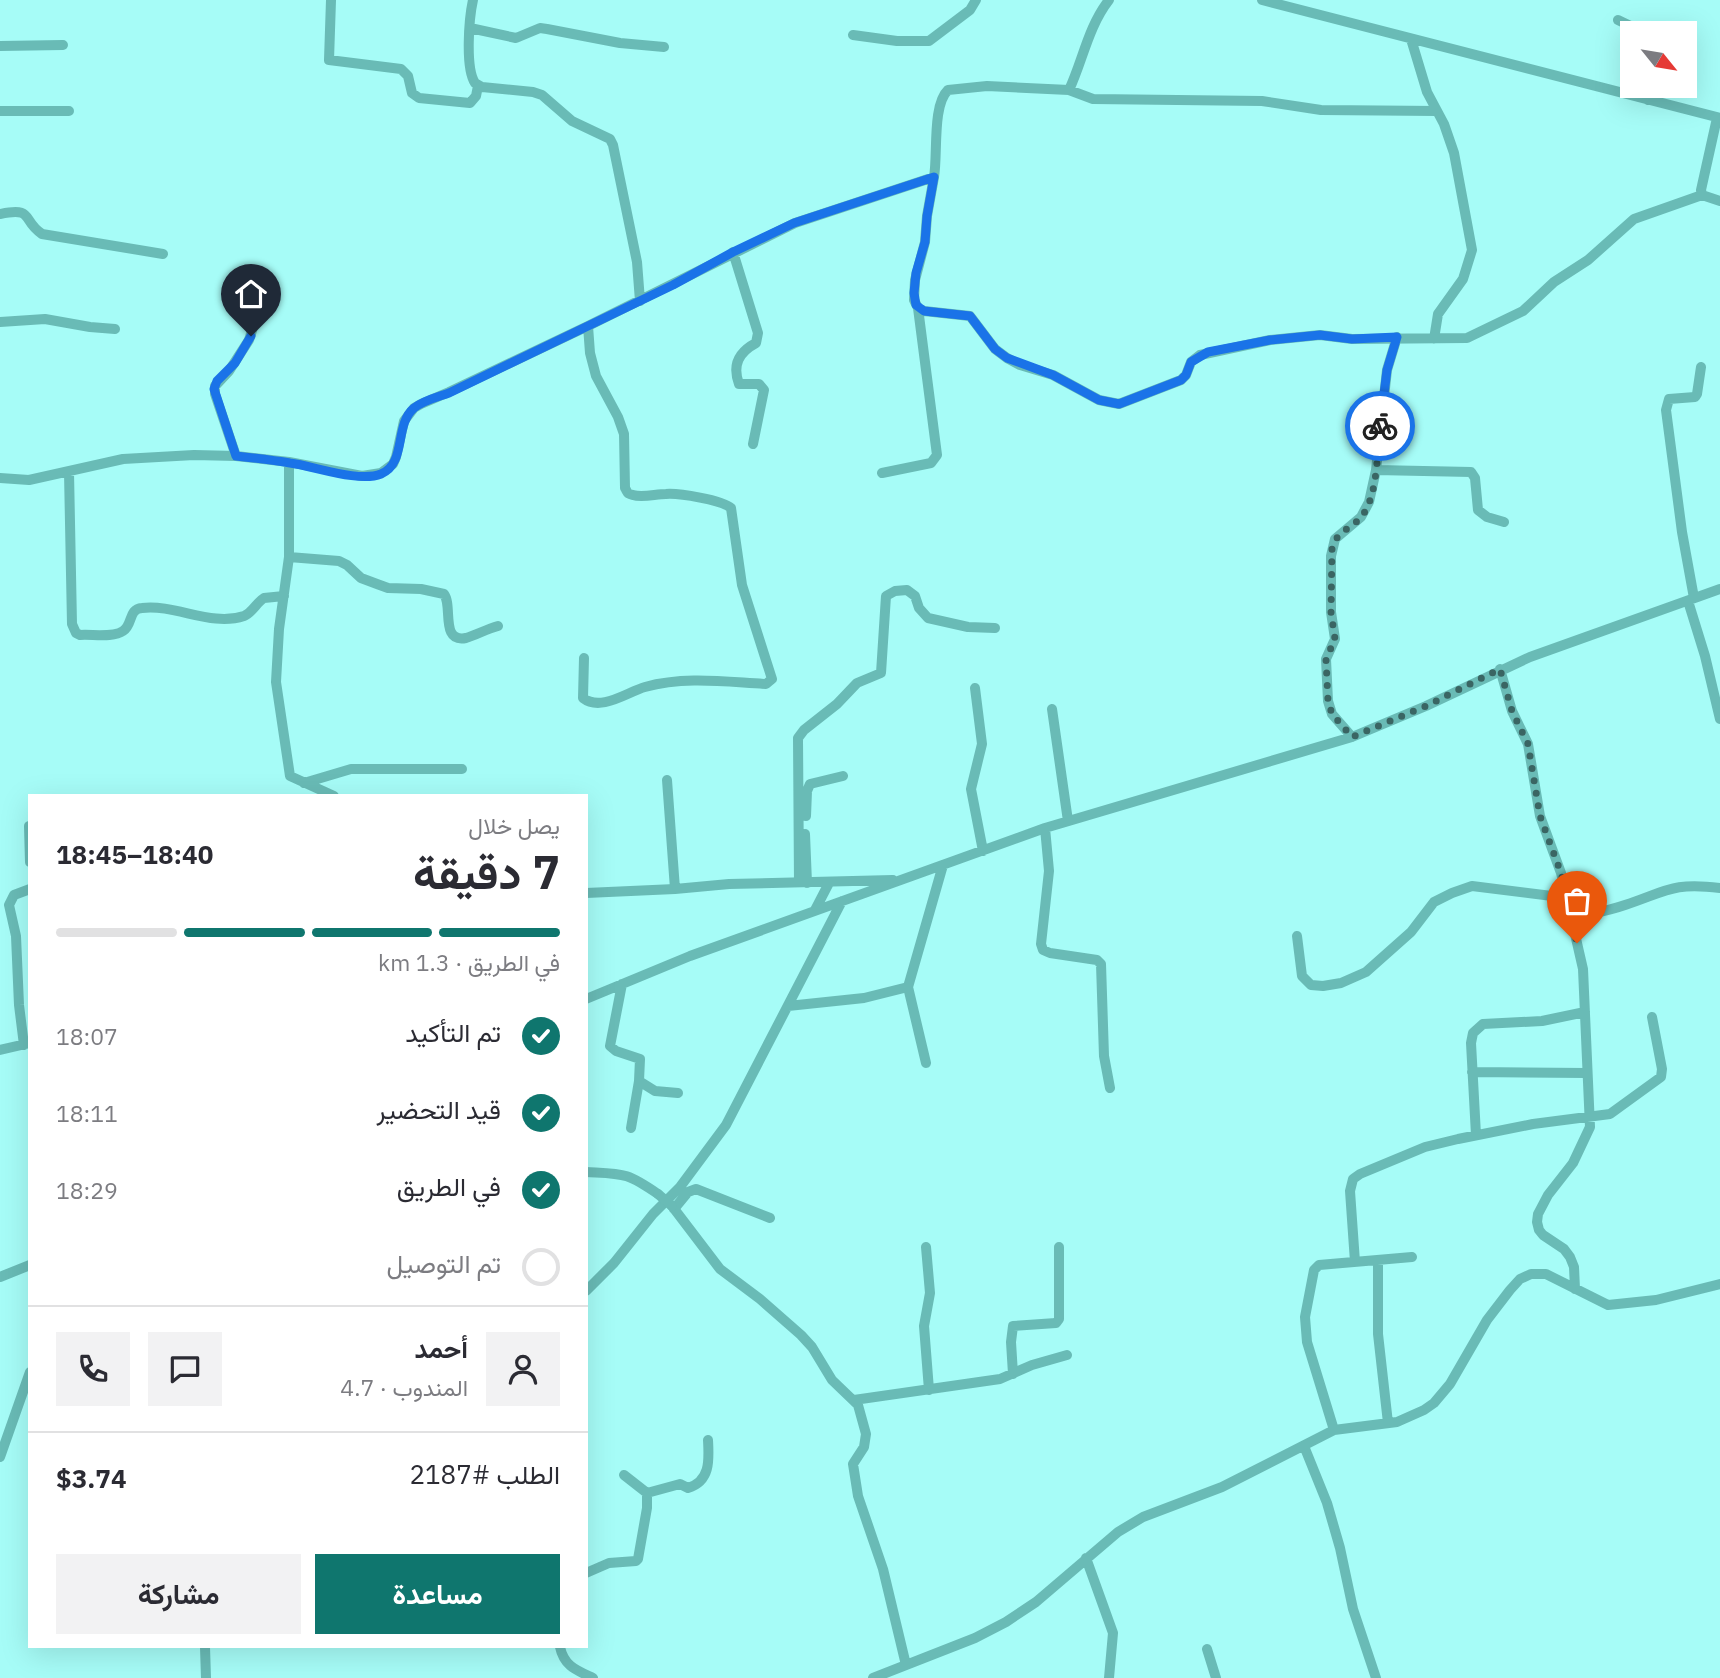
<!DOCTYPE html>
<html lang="ar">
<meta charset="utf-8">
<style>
body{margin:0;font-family:"IBM Plex Sans",Vazirmatn,sans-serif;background:#f2f2f3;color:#2b2b33;direction:rtl;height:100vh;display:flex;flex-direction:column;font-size:26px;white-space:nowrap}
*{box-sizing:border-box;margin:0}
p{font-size:23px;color:#7c7c81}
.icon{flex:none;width:38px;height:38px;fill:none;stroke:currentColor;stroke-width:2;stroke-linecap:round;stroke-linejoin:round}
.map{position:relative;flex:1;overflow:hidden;direction:ltr}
.sheet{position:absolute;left:28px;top:794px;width:560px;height:854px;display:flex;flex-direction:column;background:#fff;border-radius:0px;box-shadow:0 7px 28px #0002;direction:rtl}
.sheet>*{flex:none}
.needle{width:46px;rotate:120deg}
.controls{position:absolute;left:1620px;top:21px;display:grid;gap:14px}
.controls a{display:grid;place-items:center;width:77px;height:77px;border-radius:0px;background:#fff;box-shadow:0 7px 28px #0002;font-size:35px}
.pin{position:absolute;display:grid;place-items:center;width:60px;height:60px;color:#fff;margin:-72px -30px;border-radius:50% 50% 50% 0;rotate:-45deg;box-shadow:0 0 7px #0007}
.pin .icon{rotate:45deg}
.courier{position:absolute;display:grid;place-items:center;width:70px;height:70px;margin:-35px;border:5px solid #1a73e8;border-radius:50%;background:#fff;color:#222;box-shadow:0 2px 9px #0007}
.head em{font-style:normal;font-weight:700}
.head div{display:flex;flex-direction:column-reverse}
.head{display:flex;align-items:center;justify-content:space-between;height:119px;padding:0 28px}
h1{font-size:46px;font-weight:700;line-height:52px}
.bar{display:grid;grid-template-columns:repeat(4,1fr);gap:10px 7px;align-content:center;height:84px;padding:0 28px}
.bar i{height:9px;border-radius:5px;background:#e1e1e2}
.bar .current{background:#0f766e}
.bar p{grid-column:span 4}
.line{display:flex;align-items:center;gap:18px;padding:0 28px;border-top:2px solid #e1e1e2}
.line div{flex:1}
.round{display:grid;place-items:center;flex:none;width:74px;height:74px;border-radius:0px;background:#f2f2f3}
ol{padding:0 28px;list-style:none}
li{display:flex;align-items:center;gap:21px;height:77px}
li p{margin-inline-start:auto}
li .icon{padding:7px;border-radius:50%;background:#0f766e;color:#fff;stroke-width:4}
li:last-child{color:#7c7c81}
li i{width:38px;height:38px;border:4px solid #e1e1e2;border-radius:50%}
.action{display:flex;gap:14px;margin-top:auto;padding:14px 28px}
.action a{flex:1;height:80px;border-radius:0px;background:#0f766e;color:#fff;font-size:28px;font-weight:700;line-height:80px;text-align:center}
.action a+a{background:#f2f2f3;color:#2b2b33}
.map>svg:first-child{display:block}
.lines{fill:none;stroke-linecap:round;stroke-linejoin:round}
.minor{stroke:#69bbb6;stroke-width:10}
.minor-bridge{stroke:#69bbb6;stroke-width:10}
.done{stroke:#3a6563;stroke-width:7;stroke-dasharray:0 12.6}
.route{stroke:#1a73e8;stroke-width:9}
</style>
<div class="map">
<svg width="1720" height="1678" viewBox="0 0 1720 1678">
<rect width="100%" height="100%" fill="#a6fcf7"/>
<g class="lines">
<path class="minor" d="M331,0L329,60L401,69L408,76L412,93L419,98L470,103L476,96L478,86
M473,0C469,18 465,68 475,83L482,87L533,92L542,95L572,121L610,139L613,145L637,262L640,301
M1262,0L1720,118
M1618,20L1645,33
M470,28L516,38L540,28L547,29L620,43L664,47
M853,35L897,41H929L970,10L976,0
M1411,39L1427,92L1444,124L1454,153L1472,250L1463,279L1438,314L1434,339
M0,46L63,45
M1069,90L1093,99L1262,101L1321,110L1437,111
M1648,100L1653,86
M0,111H69
M1717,118L1701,190L1702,195L1720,201
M934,177L927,216L925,242L915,280L914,300L918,308L924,311L970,316L995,349L1007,358L1020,365L1053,375L1099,400L1119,404L1181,380L1186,375L1191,362L1200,355L1270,340L1320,335L1352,339L1467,338L1523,311L1554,282L1588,260L1634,219L1702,195
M0,214C35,207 21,220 42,234L163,254
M733,252L758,333L756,343C739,352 732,365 739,384H759L764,390L753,444
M0,322L45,319L90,327L115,329
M236,456L215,394V386L229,371L249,340L261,302
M289,462V557L279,629L276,682L290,776L334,796
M1376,470L1471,472L1475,478L1478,510L1487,517L1504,522
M69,472L72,624L76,633L80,635C92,634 113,638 123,631C133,625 128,609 142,608C176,604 211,627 244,616C252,613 257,602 264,598L284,596
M882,473L931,463L937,455L918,308
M0,478L29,480L123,459L194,455L236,456L289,462L362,476L381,473L393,464L396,457L404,421L414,408L421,404L449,392L588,326L795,223L934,177C938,155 932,105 948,90L987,86L1069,90C1083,60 1088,27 1109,0
M289,557L339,561L347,565L361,578L377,584L388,588L421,589L444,594C453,606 440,643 466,638C476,635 487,629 498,626
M1694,598L1682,532L1666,410L1669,399L1695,397L1697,394L1701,367
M1688,601L1705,656L1720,719
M584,658L583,698C601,712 627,692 645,687C685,676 726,682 766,684L772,679L742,585L731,508C722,500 679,493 666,494C656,494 642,498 633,495C627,494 628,493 625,488L624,434L618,417L596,376L590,353L588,326
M1500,669L1512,711L1528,744L1540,816L1561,873L1583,969L1590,1127L1573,1163L1548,1195L1538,1214L1537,1222L1539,1230L1543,1235L1564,1249L1570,1257L1574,1267L1575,1289
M975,688L982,744L971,789L983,851
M1052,709L1068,821
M1352,737L1332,714L1328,701L1326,659L1335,639L1331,612V556L1335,539L1361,517L1369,502L1376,470L1387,370L1397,337
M667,780L675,889
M304,783L351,769H462
M806,816L807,791L810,784L843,776
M29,826L30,862
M1045,828L1049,871L1041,944L1043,950L1050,953L1097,960L1101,964L1104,1056L1110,1088
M805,834L807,883
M799,882L798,738L804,730L837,704L857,683L881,673L886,596L895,591L907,590L915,596L919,608L928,618L968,627L995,628
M586,893L675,889L729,884L893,880
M815,910L829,883
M1573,918C1590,914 1608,911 1625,905C1667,891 1673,882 1720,888
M1297,936L1302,976L1311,985L1323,986L1341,983L1366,972L1411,932L1434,902L1452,893L1472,886L1568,898
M622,984L610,1046L616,1051L640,1059L639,1081L631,1128
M908,987L926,1063
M586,999L690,956L1045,828L1352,737L1426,706L1530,657L1720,589
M788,1006L864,998L908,987L943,865
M24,1045L19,1005L16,936L9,905L14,895L30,889
M0,1050L30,1043
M1472,1072L1586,1073
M639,1081L655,1091L678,1093
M1476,1135L1471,1043L1473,1033L1483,1024L1542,1021L1585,1012
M586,1172C624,1174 626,1172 658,1194
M672,1206L720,1269L760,1299L801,1335L812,1347L832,1380L858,1405L866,1434L864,1447L853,1464L858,1496L883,1569L906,1665
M674,1209L688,1192L696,1189L770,1218
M926,1247L930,1293L924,1326L929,1390
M1378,1261V1334L1388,1423
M1355,1262L1350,1191L1353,1179L1360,1174L1425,1147L1458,1139L1533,1124L1610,1114L1661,1077L1662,1069L1652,1017
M0,1277L30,1265
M586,1291L614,1263L653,1214L680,1187L726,1125L842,901
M1013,1374L1011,1342L1013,1326L1056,1323L1059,1319V1247
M854,1400L1000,1379L1032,1365L1067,1355
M1334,1430L1307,1342L1305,1317L1314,1270L1319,1265L1412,1257
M1304,1446L1327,1503L1340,1548L1353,1609L1376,1678
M0,1457L30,1372
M647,1493L680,1484L688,1488C711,1481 709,1459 708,1440
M1086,1558L1113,1633L1109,1678
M586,1573L609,1563L636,1561L638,1559L647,1508V1493L624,1475
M205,1647L206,1678
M560,1647C564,1666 576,1670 593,1678
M1207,1649L1216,1678
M873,1678L975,1638L1006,1622L1036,1602L1118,1532L1143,1517L1222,1487L1334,1430L1397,1422L1424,1410L1434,1403L1450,1384L1487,1320L1510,1290L1520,1279L1531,1274H1546L1608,1305L1656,1300L1720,1284"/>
<path class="minor-bridge" d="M658,1194L672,1206"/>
</g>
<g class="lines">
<path class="done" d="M1380,426C1377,452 1378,491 1364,513C1356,527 1335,531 1332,549L1331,612L1335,639L1326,659L1328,701L1332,714L1352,737L1426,706L1500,669L1512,711L1528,744L1540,816L1561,873L1577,943"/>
<path class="route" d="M251,336L235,363L217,381L214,389L236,456C254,458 272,460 290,463C314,466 359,483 381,474C407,463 394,425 414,408C424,400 438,397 449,393L673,285L733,252L794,223L934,177L927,216L925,242L916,273L914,293L916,305L924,311L970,316L995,349L1007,358L1053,375L1099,400L1119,404L1181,380L1186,375L1191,362L1208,352L1270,340L1320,335L1352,339L1397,337L1387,370L1380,426"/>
</g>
</svg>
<div class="controls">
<a><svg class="needle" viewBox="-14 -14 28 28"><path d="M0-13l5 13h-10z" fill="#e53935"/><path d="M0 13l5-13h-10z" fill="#7c7c81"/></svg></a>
</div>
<div class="pin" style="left:1577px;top:943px;background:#ea580c"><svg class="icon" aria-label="bag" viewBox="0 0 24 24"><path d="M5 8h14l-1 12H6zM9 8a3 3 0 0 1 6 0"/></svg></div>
<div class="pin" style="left:251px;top:336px;background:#1f2937"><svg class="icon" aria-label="home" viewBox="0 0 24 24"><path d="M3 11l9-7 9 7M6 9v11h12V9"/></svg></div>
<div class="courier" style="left:1380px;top:426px"><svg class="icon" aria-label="bike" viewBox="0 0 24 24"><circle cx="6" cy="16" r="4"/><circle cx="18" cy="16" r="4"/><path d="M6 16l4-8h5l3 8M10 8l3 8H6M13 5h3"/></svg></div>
<section class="sheet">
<div class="head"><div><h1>7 دقيقة</h1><p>يصل خلال</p></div><em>18:40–18:45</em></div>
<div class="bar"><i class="current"></i><i class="current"></i><i class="current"></i><i></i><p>في الطريق · 1.3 km</p></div>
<ol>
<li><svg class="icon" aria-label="check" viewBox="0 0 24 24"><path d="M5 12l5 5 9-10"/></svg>تم التأكيد<p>18:07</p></li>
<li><svg class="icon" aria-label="check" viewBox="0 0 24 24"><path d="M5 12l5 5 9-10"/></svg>قيد التحضير<p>18:11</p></li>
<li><svg class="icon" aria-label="check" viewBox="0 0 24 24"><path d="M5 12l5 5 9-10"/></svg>في الطريق<p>18:29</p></li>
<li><i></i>تم التوصيل</li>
</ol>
<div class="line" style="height:126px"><a class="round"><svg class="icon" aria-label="person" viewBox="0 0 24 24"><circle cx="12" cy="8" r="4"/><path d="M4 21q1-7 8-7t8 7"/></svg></a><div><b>أحمد</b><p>المندوب · 4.7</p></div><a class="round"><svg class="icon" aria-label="chat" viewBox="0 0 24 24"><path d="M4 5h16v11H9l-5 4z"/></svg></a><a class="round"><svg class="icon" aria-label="phone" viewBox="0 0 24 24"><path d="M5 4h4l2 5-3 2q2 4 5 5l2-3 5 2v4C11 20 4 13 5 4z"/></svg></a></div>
<div class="line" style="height:91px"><div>الطلب #2187</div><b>$3.74</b></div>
<div class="action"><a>مساعدة</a><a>مشاركة</a></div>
</section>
</div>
